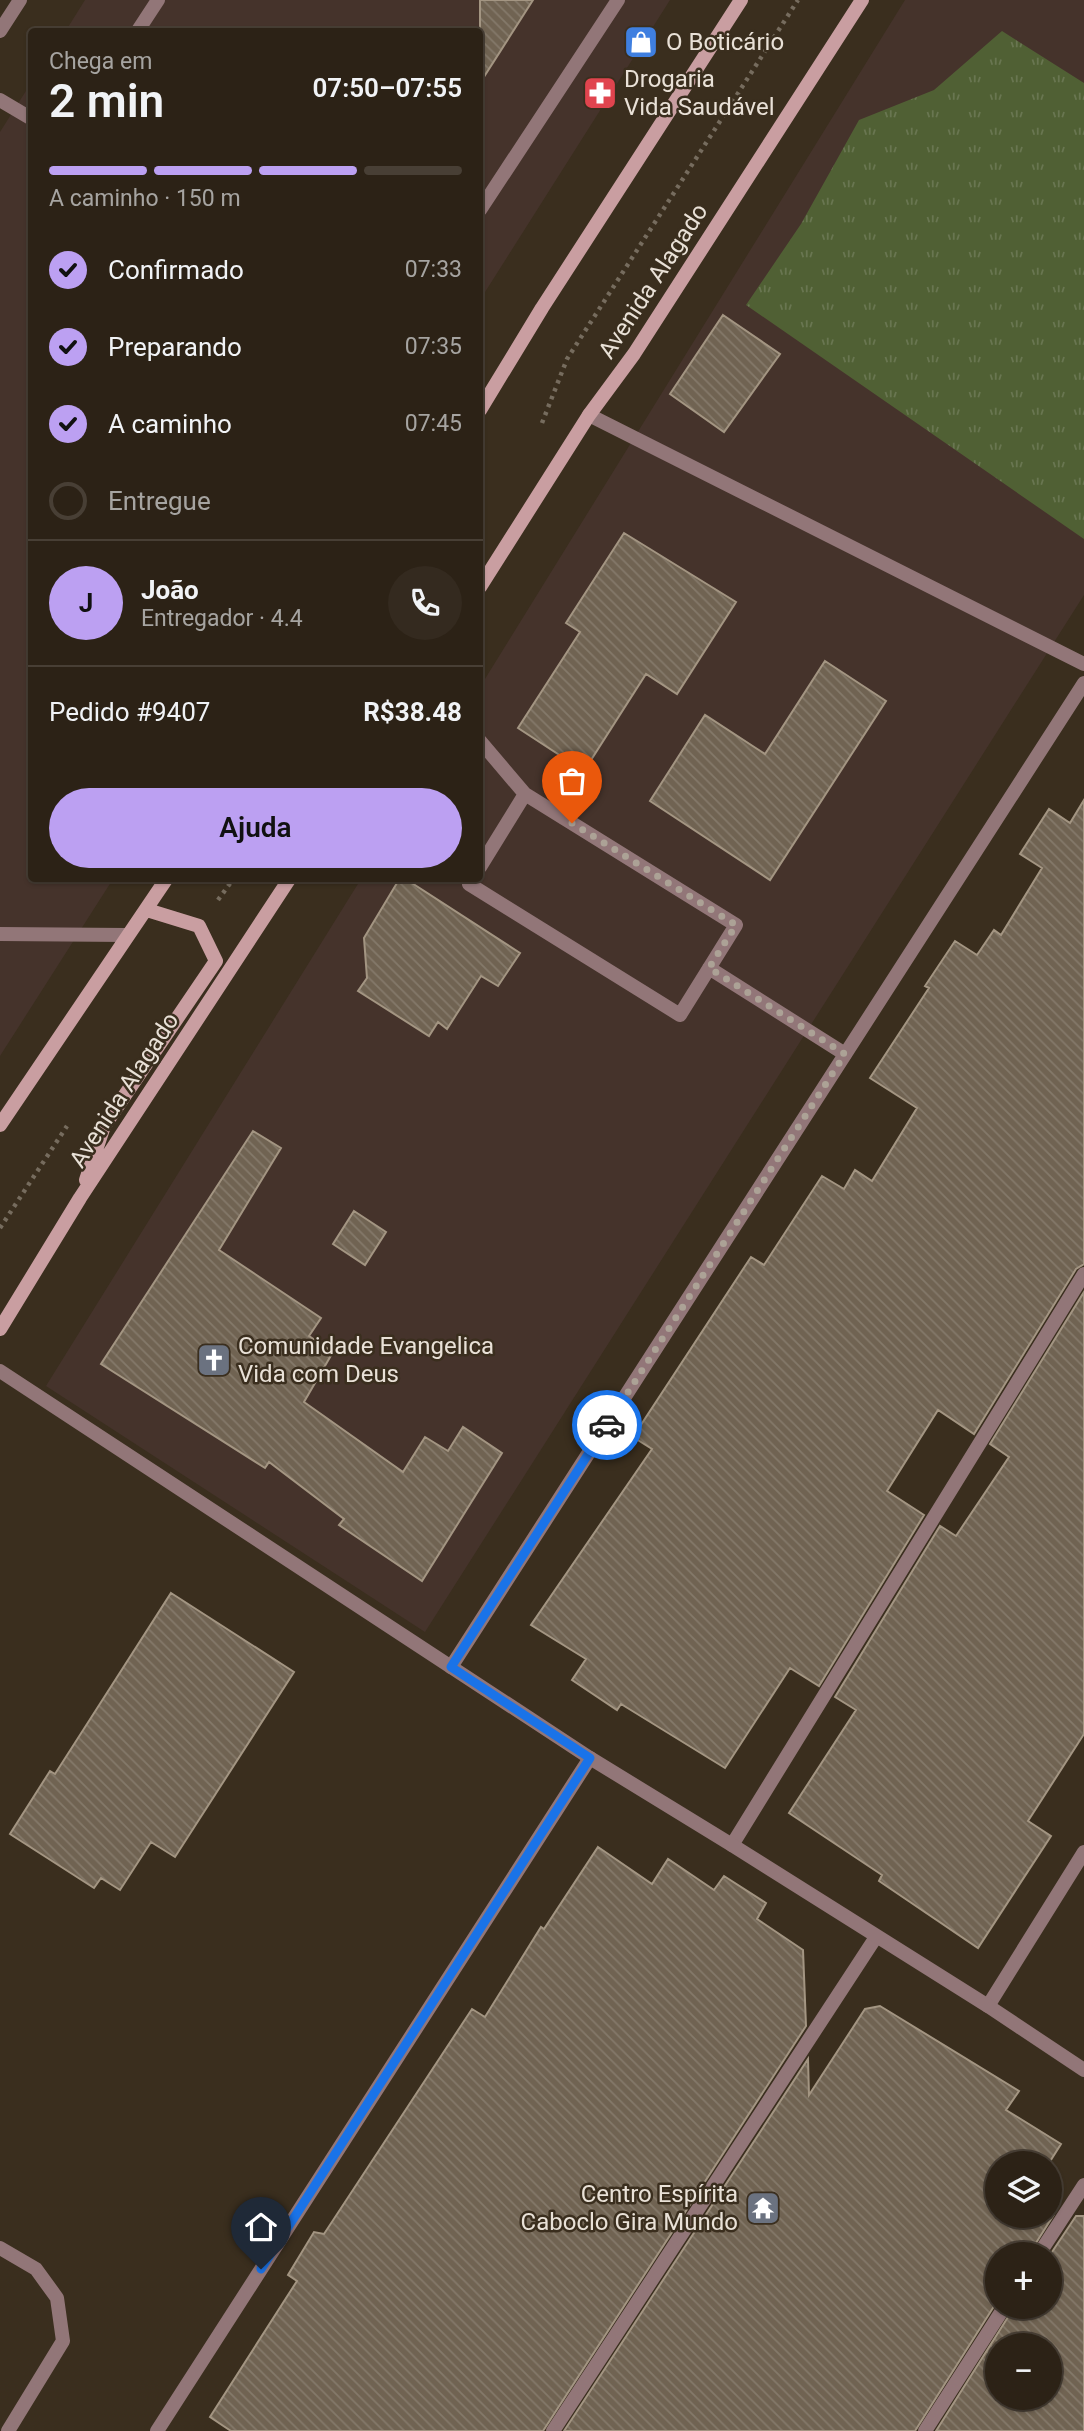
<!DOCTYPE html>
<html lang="pt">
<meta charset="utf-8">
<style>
body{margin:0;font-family:Roboto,sans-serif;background:#342a1f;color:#f1f3f6;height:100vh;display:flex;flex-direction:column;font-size:26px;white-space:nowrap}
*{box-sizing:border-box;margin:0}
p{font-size:23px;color:#a6a4a1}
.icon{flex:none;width:38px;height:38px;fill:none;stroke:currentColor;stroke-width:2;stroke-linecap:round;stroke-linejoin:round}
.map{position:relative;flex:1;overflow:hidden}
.side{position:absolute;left:28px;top:28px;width:455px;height:854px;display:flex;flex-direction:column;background:#2c2216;border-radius:7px;box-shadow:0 2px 5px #0004,0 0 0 2px #483f35}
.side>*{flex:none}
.controls{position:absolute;left:985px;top:2151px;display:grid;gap:14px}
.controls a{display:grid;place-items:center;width:77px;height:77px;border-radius:50%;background:#2c2216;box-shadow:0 2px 5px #0004,0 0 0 2px #483f35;font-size:35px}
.pin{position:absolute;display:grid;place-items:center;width:60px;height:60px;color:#fff;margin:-72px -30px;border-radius:50% 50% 50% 0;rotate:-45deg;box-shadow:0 0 7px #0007}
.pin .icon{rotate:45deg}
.courier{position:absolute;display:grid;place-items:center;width:70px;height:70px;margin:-35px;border:5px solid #1a73e8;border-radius:50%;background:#fff;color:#222;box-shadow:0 2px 9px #0007}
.headline em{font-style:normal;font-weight:600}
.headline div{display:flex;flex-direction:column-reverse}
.headline{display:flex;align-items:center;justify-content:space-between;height:119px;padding:0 21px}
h1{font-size:46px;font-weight:600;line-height:52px}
.bar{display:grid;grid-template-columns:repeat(4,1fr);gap:10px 7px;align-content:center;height:84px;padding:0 21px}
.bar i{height:9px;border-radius:5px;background:#483f35}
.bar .active{background:#bca0f2}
.bar p{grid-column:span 4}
.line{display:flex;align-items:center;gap:18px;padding:0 21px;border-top:2px solid #483f35}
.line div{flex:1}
.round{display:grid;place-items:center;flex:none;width:74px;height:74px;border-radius:37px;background:#342a1f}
ol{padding:0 21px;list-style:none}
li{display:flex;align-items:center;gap:21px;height:77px}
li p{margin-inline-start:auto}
li .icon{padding:7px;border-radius:50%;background:#bca0f2;color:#111;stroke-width:4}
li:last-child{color:#a6a4a1}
li i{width:38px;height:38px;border:4px solid #483f35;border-radius:50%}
.action{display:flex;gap:14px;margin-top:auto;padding:14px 21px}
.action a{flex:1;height:80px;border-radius:42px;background:#bca0f2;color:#111;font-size:28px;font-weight:600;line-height:80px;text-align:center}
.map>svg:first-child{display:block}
.commercial{fill:#45332b}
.park{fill:url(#park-tufts)}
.building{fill:url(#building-back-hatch);stroke:#a39582;stroke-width:2;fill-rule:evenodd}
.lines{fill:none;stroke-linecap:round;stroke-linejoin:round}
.path{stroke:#766c5e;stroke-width:4.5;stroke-dasharray:3.5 5;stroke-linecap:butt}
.service{stroke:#927678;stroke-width:14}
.minor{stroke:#927678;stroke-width:14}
.tertiary{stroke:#927678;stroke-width:14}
.secondary{stroke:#c99ea1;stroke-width:14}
.done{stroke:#aca296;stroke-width:7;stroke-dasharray:0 12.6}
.route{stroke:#1a73e8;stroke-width:9}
.labels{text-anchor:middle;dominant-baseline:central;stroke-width:5;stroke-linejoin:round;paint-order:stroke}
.poi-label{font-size:24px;fill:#e9e1d7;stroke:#3a2e1e;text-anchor:start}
.street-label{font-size:24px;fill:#e9e1d7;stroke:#3a2e1e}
</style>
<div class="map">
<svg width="1084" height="2431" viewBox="0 0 1084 2431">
<defs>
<pattern id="park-tufts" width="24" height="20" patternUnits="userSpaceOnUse" patternTransform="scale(1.75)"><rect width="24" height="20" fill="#506034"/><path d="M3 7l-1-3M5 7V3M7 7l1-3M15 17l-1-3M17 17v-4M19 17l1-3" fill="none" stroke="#697651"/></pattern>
<pattern id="building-back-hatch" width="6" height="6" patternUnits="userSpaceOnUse" patternTransform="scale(1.75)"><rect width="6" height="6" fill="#706352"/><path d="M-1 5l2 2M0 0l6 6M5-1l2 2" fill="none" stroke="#84796a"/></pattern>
</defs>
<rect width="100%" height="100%" fill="#3a2e1e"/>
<path class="commercial" d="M85,0H670L480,300V32H65Z
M905,0H1084V595L425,1632L46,1386L361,879L480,878V687Z
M31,83L32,878L113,879L0,1056V132Z"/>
<path class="park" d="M1002,31L1084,83V539L746,305L801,224L859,120L934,90Z"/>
<path class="building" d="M480,0H533L480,83Z
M723,315L780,354L724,432L670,394Z
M624,533L736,602L677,694L646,674L584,771L518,728L580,632L566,623Z
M825,661L886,701L770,880L650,801L705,715L765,754Z
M1084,800V1264L1076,1269L974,1434L938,1410L887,1491L924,1515L819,1686L790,1668L725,1768L621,1704L617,1710L572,1680L586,1659L531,1625L652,1449L633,1437L751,1257L764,1265L822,1176L844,1189L855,1170L872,1181L917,1108L870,1078L929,988L925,986L955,941L977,955L994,930L1001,935L1042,868L1020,854L1049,809L1070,823Z
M400,878H404L520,953L498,986L481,976L447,1029L438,1022L429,1036L358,991L367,978L364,938Z
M253,1131L281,1148L219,1250L321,1318L309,1336L333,1352L304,1402L403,1472L425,1437L448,1451L463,1427L502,1453L422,1581L339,1525L344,1519L269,1462L265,1468L101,1364Z
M354,1211L386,1232L365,1265L333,1244Z
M1084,1292V1734L1028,1821L1051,1836L978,1948L879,1881L882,1875L789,1813L856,1710L835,1697L940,1526L956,1536L1009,1457L990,1444Z
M171,1593L294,1672L175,1857L151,1842L120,1890L101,1878L94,1888L10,1834L50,1771L55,1774Z
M598,1847L652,1884L668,1859L714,1890L724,1876L766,1903L757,1919L803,1950L806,2026L543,2431H231L210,2417L297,2281L288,2275L314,2232L324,2234L472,2009L485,2017L541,1927L544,1929Z
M880,2006L1019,2091L1006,2110L1061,2144L1049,2163H998V2216H1053L1029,2254H998V2300L915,2431H564L808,2059L809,2095L865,2009Z
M1076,2216H1084V2431H936L1015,2306H1050V2255ZM998,2345H1050V2398H998Z"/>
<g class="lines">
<path class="path" d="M542,423L567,359L798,0
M218,900L234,878
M0,1228L67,1126"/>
<path class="service" d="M137,32L158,0
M0,100L32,119
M480,210L618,0
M589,415L1084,664
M480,867L525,794
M472,878L469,884L680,1015L736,925L525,794L480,741
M0,934L127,935
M709,968L845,1054
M0,2248L36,2269L57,2298L63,2341L8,2431"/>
<path class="minor" d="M0,31L20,0
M451,1667L1084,683
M732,1845L1084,1274
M988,2006L1084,1852
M1039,2254L1084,2185
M157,2431L590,1758
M553,2431L876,1937
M925,2431L1005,2306"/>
<path class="tertiary" d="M0,1371L590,1758L732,1845L988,2006L1084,2070"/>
<path class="secondary" d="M480,410L542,308L741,0
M480,587L589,415L634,354L862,0
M0,1125L167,878
M86,1180L104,1126L216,961L199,926L147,910
M0,1329L80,1198L290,878"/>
</g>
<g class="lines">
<path class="done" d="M572,823L736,925L709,968L845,1054L607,1425"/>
<path class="route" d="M261,2269L590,1758L451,1667L607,1425"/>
</g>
<defs>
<g id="shop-square" transform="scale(1.75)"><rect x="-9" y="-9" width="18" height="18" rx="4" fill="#3f7fe0" stroke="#3a2e1e"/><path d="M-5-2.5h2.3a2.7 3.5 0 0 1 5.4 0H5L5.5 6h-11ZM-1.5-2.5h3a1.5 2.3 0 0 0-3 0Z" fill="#fff"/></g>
<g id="pharmacy-square" transform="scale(1.75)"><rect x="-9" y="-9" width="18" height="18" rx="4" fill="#e0444e" stroke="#3a2e1e"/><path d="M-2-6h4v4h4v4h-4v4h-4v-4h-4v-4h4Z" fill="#fff"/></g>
<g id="church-square" transform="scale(1.75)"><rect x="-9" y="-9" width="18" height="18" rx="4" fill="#6b7280" stroke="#3a2e1e"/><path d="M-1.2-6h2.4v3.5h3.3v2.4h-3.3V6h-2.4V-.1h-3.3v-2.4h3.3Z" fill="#fff"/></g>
<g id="temple-square" transform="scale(1.75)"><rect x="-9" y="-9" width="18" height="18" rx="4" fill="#6b7280" stroke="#3a2e1e"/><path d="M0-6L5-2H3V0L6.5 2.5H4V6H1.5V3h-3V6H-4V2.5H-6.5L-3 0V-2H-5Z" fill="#fff"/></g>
</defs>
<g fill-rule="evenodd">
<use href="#shop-square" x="641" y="42"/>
<use href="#pharmacy-square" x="600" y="93"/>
<use href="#church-square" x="214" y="1360"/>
<use href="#temple-square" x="763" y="2208"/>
</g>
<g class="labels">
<g class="poi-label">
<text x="666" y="42">O Boticário</text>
<text x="624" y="79">Drogaria<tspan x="624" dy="28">Vida Saudável</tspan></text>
<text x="238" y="1346">Comunidade Evangelica<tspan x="238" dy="28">Vida com Deus</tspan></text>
<text x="738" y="2194" text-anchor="end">Centro Espírita<tspan x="738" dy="28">Caboclo Gira Mundo</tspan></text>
</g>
<g class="street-label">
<text transform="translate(653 281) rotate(-57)">Avenida Alagado</text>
<text transform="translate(124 1090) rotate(-57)">Avenida Alagado</text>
</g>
</g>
</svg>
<div class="controls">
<a><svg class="icon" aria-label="layers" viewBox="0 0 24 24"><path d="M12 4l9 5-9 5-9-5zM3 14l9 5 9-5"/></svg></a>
<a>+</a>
<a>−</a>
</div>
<div class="pin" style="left:572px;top:823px;background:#ea580c"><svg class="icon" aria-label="bag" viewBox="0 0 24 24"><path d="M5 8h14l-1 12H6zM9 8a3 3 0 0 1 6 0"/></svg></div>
<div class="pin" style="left:261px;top:2269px;background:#1f2937"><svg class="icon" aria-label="home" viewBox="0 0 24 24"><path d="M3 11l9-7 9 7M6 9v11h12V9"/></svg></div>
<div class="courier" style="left:607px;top:1425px"><svg class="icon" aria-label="car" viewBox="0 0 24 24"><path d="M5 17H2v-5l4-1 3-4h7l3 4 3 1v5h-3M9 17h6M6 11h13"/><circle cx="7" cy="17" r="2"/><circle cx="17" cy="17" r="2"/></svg></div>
<section class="side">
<div class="headline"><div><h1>2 min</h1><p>Chega em</p></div><em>07:50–07:55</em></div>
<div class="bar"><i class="active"></i><i class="active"></i><i class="active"></i><i></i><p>A caminho · 150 m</p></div>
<ol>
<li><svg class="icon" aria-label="check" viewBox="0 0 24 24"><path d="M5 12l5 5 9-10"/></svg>Confirmado<p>07:33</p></li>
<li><svg class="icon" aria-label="check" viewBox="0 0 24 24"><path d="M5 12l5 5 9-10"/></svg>Preparando<p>07:35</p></li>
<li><svg class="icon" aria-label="check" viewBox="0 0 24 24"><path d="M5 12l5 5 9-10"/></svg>A caminho<p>07:45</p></li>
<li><i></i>Entregue</li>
</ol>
<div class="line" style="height:126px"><b class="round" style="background:#bca0f2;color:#111">J</b><div><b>João</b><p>Entregador · 4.4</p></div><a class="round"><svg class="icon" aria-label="phone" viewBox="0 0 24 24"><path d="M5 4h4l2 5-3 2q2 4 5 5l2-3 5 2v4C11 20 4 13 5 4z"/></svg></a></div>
<div class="line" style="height:91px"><div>Pedido #9407</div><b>R$38.48</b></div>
<div class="action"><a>Ajuda</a></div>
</section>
</div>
